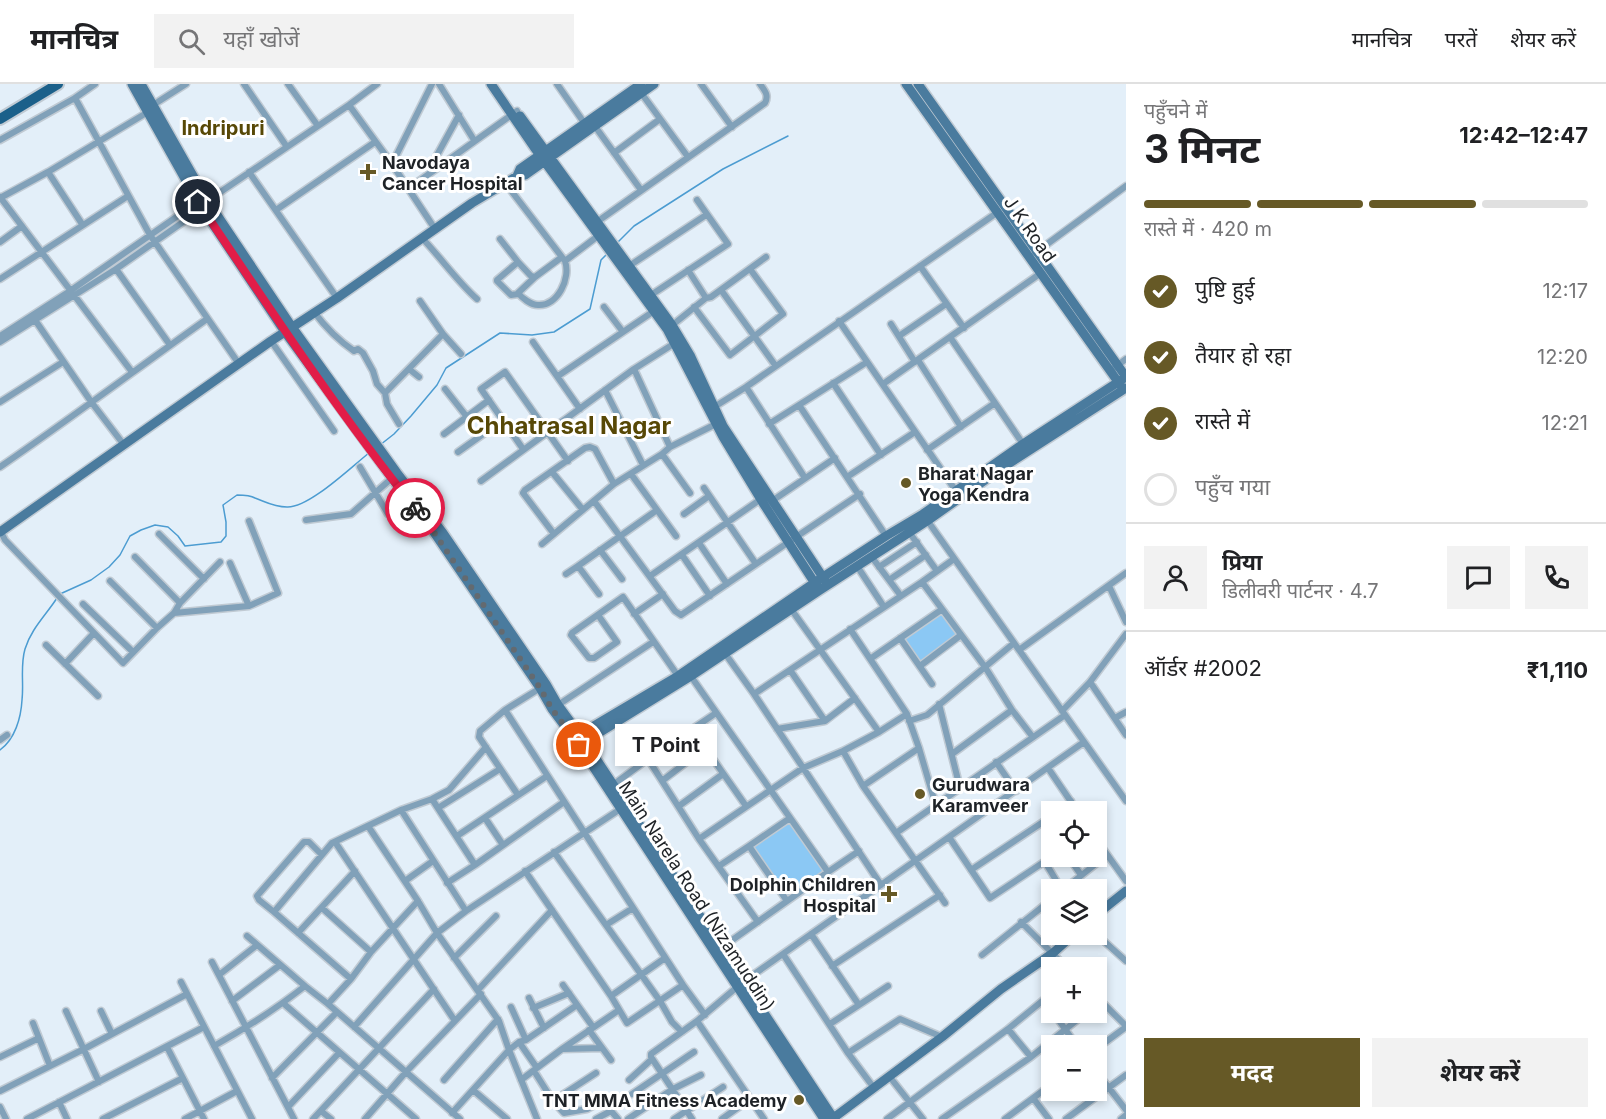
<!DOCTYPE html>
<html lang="hi">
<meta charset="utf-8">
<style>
body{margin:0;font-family:Inter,"Noto Sans Devanagari",sans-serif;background:#f2f2f2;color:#202124;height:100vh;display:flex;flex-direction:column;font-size:22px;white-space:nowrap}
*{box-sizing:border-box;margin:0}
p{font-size:20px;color:#757577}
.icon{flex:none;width:33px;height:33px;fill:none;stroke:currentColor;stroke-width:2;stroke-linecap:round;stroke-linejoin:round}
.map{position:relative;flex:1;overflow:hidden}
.sheet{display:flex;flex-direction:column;background:#fff;width:480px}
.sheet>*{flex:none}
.buttons{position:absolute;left:1041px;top:717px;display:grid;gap:12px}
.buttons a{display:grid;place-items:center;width:66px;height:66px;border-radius:0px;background:#fff;box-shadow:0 3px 9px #0003;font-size:30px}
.pin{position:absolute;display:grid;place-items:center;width:51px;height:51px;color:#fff;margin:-26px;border:3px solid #fff;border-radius:50%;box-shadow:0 2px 6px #0007}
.courier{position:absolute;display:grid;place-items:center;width:60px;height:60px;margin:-30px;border:4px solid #e11d48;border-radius:50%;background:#fff;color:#222;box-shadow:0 2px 8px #0007}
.bubble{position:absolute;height:42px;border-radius:0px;background:#fff;box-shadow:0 3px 9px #0003;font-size:20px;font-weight:700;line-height:42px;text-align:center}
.headline em{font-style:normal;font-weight:700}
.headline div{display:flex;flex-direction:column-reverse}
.headline{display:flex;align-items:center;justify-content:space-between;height:102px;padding:0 18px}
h1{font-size:39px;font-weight:700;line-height:45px}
.bar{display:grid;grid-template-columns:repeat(4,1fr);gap:9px 6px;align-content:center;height:72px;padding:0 18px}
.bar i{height:8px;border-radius:4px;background:#e0e0e0}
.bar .selected{background:#665926}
.bar p{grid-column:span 4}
.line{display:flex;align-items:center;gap:15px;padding:0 18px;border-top:2px solid #e0e0e0}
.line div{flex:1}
.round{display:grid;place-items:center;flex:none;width:63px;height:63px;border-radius:0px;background:#f2f2f2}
ol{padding:0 18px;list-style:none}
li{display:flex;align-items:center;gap:18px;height:66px}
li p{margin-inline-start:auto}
li .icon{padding:6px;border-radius:50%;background:#665926;color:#fff;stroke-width:4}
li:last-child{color:#757577}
li i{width:33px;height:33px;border:3px solid #e0e0e0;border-radius:50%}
.primary-button{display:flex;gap:12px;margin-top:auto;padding:12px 18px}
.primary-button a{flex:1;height:69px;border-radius:0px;background:#665926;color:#fff;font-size:24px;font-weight:700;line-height:69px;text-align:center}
.primary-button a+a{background:#f2f2f2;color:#202124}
header{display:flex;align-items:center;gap:36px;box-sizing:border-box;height:84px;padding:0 30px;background:#fff;border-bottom:2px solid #e0e0e0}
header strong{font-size:28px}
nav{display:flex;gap:33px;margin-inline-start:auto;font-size:21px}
.search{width:420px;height:54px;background:#f2f2f2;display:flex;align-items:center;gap:15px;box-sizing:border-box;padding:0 21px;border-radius:0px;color:#757577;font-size:22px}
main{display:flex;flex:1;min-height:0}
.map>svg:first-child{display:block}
.green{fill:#8bc8f4}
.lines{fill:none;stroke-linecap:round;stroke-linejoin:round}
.stream{stroke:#4c9cd1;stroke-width:1.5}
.street-casing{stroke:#c0cad3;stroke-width:9}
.secondary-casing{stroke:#c0cad3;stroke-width:12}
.primary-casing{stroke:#c0cad3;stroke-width:14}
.street{stroke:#81a1b9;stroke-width:6}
.secondary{stroke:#4a7b9e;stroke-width:9}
.primary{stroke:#1b608a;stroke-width:10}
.done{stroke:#636a70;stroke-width:6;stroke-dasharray:0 10.8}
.route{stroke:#e11d48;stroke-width:8}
.poi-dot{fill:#665926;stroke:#fff;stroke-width:2}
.labels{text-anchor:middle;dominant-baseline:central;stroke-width:6;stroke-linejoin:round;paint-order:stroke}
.poi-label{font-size:18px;font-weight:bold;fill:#1e2226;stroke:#fff;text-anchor:start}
.street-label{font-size:18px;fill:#1e2226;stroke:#fff}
.neighbourhood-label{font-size:20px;font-weight:bold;fill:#574806;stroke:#fff}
.district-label{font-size:24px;font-weight:bold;fill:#574806;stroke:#fff}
</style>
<header>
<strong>मानचित्र</strong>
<div class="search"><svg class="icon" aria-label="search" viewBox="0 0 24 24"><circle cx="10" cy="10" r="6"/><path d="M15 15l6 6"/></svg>यहाँ खोजें</div>
<nav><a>मानचित्र</a><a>परतें</a><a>शेयर करें</a></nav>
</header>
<main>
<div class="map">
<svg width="1126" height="1035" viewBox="0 0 1126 1035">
<rect width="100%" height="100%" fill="#e3eff9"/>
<path class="green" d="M941,528L957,551L921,579L903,555Z
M790,737L825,787L788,814L753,763Z"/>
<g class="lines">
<path class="stream" d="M616,160L634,142L723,85L788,52
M380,361L394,350L411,332L437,301L446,284L500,249L532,251L554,248L590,225L601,176L607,170
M60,510L91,496L109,483L120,471L130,452L141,446L155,441L168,443L178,452L185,462L221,458L226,452V438L223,421L237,411C243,411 250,411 255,414C266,418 274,423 287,423C309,424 351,383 369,369
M0,666C15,655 21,634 22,616C24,599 20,582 25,565C31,545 46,531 57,514"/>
<g class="street-casing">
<path id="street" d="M244,0L287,63
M288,0L318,42
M439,0L474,56
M557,0L585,40
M701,0L732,43
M639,6L688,73
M75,14L150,151L239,280
M349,21L392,80L435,145
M594,41L641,106
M0,56L75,14L95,0
M614,69L660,35
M392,80L432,0
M437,84L436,73L459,31
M48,88L82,140
M249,88L337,214
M506,100L565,177C571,194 558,222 538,221C531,221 522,214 518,209L535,193
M408,105L517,27
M0,113L132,288
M0,114L48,88L148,28L153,21L186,0
M276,126L375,58
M594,140L765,19C769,11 765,7 760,0
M422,154C441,174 457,197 477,215
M500,155L518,178L497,196V197L511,211L518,210
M0,158L22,142
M1035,169L1126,102
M565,177L598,152
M518,178L531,192L535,193L562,173
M629,182L706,131
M920,182L964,244
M116,185L170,261
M688,186L706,214
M0,195L128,112
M721,206L775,281
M651,211L728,160L697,116
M420,217L443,250L461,270
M604,223L623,248
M694,223L730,271L783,230L750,185
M314,228C326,244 338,256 354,267L358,265L363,269L373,287L377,300L385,309L387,320L399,340
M35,236L92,319L124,361
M839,237L956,407
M891,240L915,278
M670,243L706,214L711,213L766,173
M0,252L70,207L205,113L218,109
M899,252L946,220
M950,253L1023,360
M271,257L334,347
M0,258L116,185L203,124L219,109L349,21L377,0
M533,258L580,325
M918,276L961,343
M409,285L419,293
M634,285L670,363
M1110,287L1126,275
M558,292L657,225
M833,299L881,371
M883,300L1041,189
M746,303L805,394
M445,305L467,333
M605,306L643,381
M385,309L443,250
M0,318L63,278
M799,321L886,452
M711,325L746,303L998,128
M769,340L867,278
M444,350L489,316
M523,365L481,305L505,288L568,377
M927,366L995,319
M458,368L503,336
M662,370L690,409
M0,383C70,335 138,284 207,235
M360,383L388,430
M552,388L583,426
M631,390L676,452
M847,393L915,348
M481,397L634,285L675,259
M704,404L756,480
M594,417L675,527L681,531L796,453L860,410
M772,417L835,374
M684,430L709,412
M306,436L351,430L392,394
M927,436L1126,717
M0,446L5,456L123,579L157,544L174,529L180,519L220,478
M909,448L937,487
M159,450L204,495
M554,450L523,409L525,406L585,364L590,363L595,365L614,400
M699,459L727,500
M542,460L614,400L662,370L670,363L718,339
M600,466L622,495
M682,471L710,512
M871,472L901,512
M135,473L180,519
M230,479L249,522
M857,482L884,523
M879,483L917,458
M566,490L578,482
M650,492L761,415
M889,496L926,471
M110,497L157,544
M922,498L985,583L1012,626L1032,652
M1109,502L1126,538
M599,510L578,482L657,426
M83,520L133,568
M791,525L879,648
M174,529L249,522L278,509L249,437
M634,530L663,510
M598,531L617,558L594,574H589L571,551L572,549L623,513L678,592
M850,545L907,630L919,664L936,722
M900,554L932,600
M46,561L98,612
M1019,566L1126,489
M724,568L754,610L881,801
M870,575L941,526
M65,580L94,549
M920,582L961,551
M790,586L825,637
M690,591L828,788
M1090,598L1126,651
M754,610L922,498L954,475
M939,620L960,704
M558,621L653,558
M505,626L683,901L627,939L611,912L525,787
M1062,627L1090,598L1126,550
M1115,634L1126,628
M909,637L927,631L1014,559
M692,645L746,722
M777,645L825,637L855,614
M0,656L7,651
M843,667L863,702L945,819
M952,670L1012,626
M648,675L699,755L758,838
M996,678L1016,707
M1048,684L1078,728
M662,697L705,664
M613,701L648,675L716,629
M863,702L919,664
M518,711L479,653L480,647L505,626L542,603
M432,715L475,781
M679,722L723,690
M438,724L500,685
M401,726L466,827
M1057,728L1071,717
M485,734L503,761
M1043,738L1052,749
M368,742L418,817L437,849L499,937L509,966L537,1035
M896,749L1065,631
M457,752L547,692
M949,753L990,814L1053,772
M699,755L803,684L843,667L879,648L907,630
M1096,755L1126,797
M335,758L455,937
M554,768L660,917L672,938L682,948
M322,771L309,758H304L257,812L259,816L274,828L351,895
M1068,772L1081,791
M1045,778L1062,806
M719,782L749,762
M971,786L1052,732
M405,797L433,777
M447,799L475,781L564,718
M1063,806L1107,771
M787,817L749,762L790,734
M322,824L371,868
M274,828L332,759L401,726L432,715L449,706L486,663
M1021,838L1067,884
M606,841L633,824
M298,849L355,787
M811,850L859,921
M1096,850L1126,877
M247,852L305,902L328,920L460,1035
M721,864L828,788L859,767
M783,870L848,969L874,1004
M982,871L1052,815
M454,874L496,832
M212,878L294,1035
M832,882L940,811
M219,891L257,861
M181,898L252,1035
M563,901L593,943
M683,901L705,931
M478,906L552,826
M611,912L665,874
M1096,912L1126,942
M529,914L544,944
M232,917L280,881
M283,919L416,1035
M328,920L351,895L371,868L418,817
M511,923L526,956
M533,924L569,909
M66,927L99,998
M101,927L112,950
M1053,928L1077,962
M697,937L764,1035
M33,939L50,982
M830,940L888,902
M354,943L437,849L466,827L631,718
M1008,945L1031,973
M589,946L611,976
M519,958L537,984
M214,962C246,944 276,925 305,902
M167,963L204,1035
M563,965L602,964
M1096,965L1126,943
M848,969L900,935L942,953
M0,973L39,954
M534,987L553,1017L564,1029L587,1025L606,1015
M1096,987L1126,1026
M889,992L923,1035
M272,994L337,928
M444,996L498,935
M521,996L562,965L619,926
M629,996L652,975
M473,1006L507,1035
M0,1007L84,965L187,910
M632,1010L694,968
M1033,1014L1049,1035
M553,1017L596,989
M59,1018L67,1035
M0,1023L6,1035
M288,1023L339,969
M321,1027L331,1035
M452,1029L509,966L519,958L526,956L577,921
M27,1035L204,943
M103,1035L183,994
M185,1035L237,1007
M313,1035L434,905
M365,1035L406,988L481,910
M596,1035L611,1027L618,1035
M628,1035L673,1005L701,991
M674,1035L723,1003
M692,1035L651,973V970L697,937L743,898L1084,658
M722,1035L750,1015
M887,1035L1008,945L1052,909
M942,1035L1031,973L1087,928
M1005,1035L1052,1000
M1066,1035L1126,991
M1121,1035L1126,1031"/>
</g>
<g class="secondary-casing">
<path id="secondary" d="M132,0L198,118L285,248L392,394L431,444L540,604L552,625L579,661L824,1035
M141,0L205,113L292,243L397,389L443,449L546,600L558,621L585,658L834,1035
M491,0L534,63L667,245L723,353L763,419L818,504
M906,0L1121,302
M520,32L672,241L690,271L723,342L826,498
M517,92L520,85L641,0
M0,448L271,257L337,214L472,119L517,92L525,91L654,0
M575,653L678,592L823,493L886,452L923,430L1023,360L1126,293L918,0
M581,660L691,592L820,506L927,437L1002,384L1126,304
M1096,831L1126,807
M832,1035L942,953L1001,905L1053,869L1074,850"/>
</g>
<g class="primary-casing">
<path id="primary" d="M0,35L58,0"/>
</g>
<use href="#street" class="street"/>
<use href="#secondary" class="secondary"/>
<use href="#primary" class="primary"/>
</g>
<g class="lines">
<path class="done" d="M415,424L431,444L540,604L552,625L579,661"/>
<path class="route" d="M198,118C268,222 337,327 415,424"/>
</g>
<g class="poi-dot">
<path d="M365 79h6v6h6v6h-6v6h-6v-6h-6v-6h6z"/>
<circle cx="906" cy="399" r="6"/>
<circle cx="920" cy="710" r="6"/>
<path d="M886 801h6v6h6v6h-6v6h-6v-6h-6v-6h6z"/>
<circle cx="799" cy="1016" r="6"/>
</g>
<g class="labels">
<g class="poi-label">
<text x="382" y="78">Navodaya<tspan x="382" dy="21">Cancer Hospital</tspan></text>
<text x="918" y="389">Bharat Nagar<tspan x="918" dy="21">Yoga Kendra</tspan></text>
<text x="932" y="700">Gurudwara<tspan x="932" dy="21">Karamveer</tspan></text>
<text x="876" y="800" text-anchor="end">Dolphin Children<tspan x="876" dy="21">Hospital</tspan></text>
<text x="787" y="1016" text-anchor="end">TNT MMA Fitness Academy</text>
</g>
<g class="street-label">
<text transform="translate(1030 145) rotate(55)">J K Road</text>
<text transform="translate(697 812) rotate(57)">Main Narela Road (Nizamuddin)</text>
</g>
<g class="neighbourhood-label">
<text x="223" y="44">Indripuri</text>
</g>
<g class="district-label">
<text x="569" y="341">Chhatrasal Nagar</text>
</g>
</g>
</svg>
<div class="buttons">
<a><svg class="icon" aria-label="locate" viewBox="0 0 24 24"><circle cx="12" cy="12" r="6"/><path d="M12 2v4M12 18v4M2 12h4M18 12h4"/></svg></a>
<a><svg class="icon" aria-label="layers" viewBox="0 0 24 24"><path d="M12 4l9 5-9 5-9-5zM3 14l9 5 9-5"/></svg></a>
<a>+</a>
<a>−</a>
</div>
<div class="pin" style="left:579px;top:661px;background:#ea580c"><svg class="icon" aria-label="bag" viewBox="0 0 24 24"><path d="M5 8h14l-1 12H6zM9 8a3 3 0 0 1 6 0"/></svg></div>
<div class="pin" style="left:198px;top:118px;background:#1f2937"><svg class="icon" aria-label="home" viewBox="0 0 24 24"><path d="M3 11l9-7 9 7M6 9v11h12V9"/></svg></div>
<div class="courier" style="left:415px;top:424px"><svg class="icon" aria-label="bike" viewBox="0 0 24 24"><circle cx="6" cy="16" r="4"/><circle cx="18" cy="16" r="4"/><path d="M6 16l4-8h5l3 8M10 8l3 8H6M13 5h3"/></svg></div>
<div class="bubble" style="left:615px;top:640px;width:102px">T Point</div>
</div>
<section class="sheet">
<div class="headline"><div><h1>3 मिनट</h1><p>पहुँचने में</p></div><em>12:42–12:47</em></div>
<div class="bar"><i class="selected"></i><i class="selected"></i><i class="selected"></i><i></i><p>रास्ते में · 420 m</p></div>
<ol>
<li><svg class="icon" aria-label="check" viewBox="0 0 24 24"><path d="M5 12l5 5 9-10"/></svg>पुष्टि हुई<p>12:17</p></li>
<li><svg class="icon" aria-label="check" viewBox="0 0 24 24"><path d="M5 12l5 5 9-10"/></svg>तैयार हो रहा<p>12:20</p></li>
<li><svg class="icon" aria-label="check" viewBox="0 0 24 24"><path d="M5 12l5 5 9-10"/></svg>रास्ते में<p>12:21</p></li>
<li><i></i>पहुँच गया</li>
</ol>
<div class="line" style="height:108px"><a class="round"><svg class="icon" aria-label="person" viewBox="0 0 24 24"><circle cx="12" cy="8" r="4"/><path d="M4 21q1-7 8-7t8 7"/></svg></a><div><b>प्रिया</b><p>डिलीवरी पार्टनर · 4.7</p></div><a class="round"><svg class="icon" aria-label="chat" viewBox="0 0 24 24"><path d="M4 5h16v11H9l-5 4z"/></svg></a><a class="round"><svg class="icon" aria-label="phone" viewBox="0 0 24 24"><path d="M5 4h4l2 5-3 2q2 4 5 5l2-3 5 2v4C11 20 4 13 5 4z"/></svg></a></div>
<div class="line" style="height:78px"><div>ऑर्डर #2002</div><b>₹1,110</b></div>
<div class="primary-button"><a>मदद</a><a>शेयर करें</a></div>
</section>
</main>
